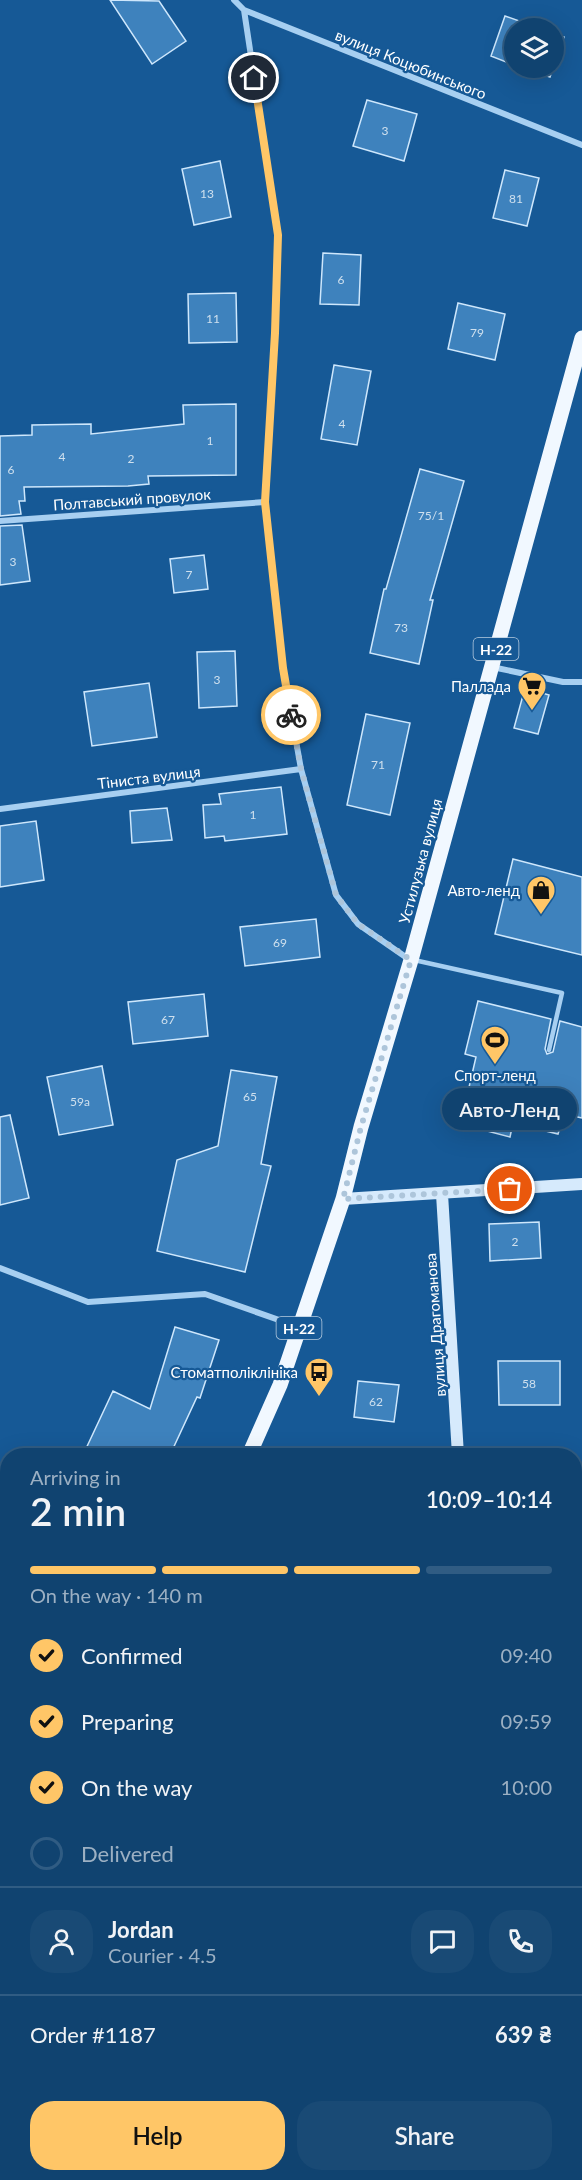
<!DOCTYPE html>
<meta charset="utf-8">
<style>
body{margin:0;font-family:Lato,sans-serif;background:#194a75;color:#f1f3f6;height:100vh;display:flex;flex-direction:column;font-size:22px;white-space:nowrap}
*{box-sizing:border-box;margin:0}
p{font-size:20px;color:#9cb0c3}
.icon{flex:none;width:33px;height:33px;fill:none;stroke:currentColor;stroke-width:2;stroke-linecap:round;stroke-linejoin:round}
.map{position:relative;flex:1;overflow:hidden}
.details{position:absolute;left:0px;top:1448px;width:582px;height:734px;display:flex;flex-direction:column;background:#104370;border-radius:24px 24px 0 0;box-shadow:0 6px 24px #0002,0 0 0 2px #305c83}
.details>*{flex:none}
.controls{position:absolute;left:504px;top:18px;display:grid;gap:12px}
.controls a{display:grid;place-items:center;width:60px;height:60px;border-radius:50%;background:#104370;box-shadow:0 6px 24px #0002,0 0 0 2px #305c83;font-size:30px}
.pin{position:absolute;display:grid;place-items:center;width:51px;height:51px;color:#fff;margin:-26px;border:3px solid #fff;border-radius:50%;box-shadow:0 2px 6px #0007}
.courier{position:absolute;display:grid;place-items:center;width:60px;height:60px;margin:-30px;border:4px solid #ffc667;border-radius:50%;background:#fff;color:#222;box-shadow:0 2px 8px #0007}
.bubble{position:absolute;height:42px;border-radius:21px;background:#104370;box-shadow:0 6px 24px #0002,0 0 0 2px #305c83;font-size:20px;font-weight:600;line-height:42px;text-align:center}
.overview em{font-style:normal;font-weight:600}
.overview div{display:flex;flex-direction:column-reverse}
.overview{display:flex;align-items:center;justify-content:space-between;height:102px;padding:0 30px}
h1{font-size:39px;font-weight:600;line-height:45px}
.bar{display:grid;grid-template-columns:repeat(4,1fr);gap:9px 6px;align-content:center;height:72px;padding:0 30px}
.bar i{height:8px;border-radius:4px;background:#305c83}
.bar .active{background:#ffc667}
.bar p{grid-column:span 4}
.line{display:flex;align-items:center;gap:15px;padding:0 30px;border-top:2px solid #305c83}
.line div{flex:1}
.round{display:grid;place-items:center;flex:none;width:63px;height:63px;border-radius:24px;background:#194a75}
ol{padding:0 30px;list-style:none}
li{display:flex;align-items:center;gap:18px;height:66px}
li p{margin-inline-start:auto}
li .icon{padding:6px;border-radius:50%;background:#ffc667;color:#111;stroke-width:4}
li:last-child{color:#9cb0c3}
li i{width:33px;height:33px;border:3px solid #305c83;border-radius:50%}
.action{display:flex;gap:12px;margin-top:auto;padding:12px 30px}
.action a{flex:1;height:69px;border-radius:24px;background:#ffc667;color:#111;font-size:24px;font-weight:600;line-height:69px;text-align:center}
.action a+a{background:#194a75;color:#f1f3f6}
.map>svg:first-child{display:block}
.building{fill:#3e82bd;stroke:#cee7fc;stroke-width:1.5}
.lines{fill:none;stroke-linecap:round;stroke-linejoin:round}
.lane{stroke:#a7cff1;stroke-width:4.5}
.street{stroke:#a7cff1;stroke-width:6}
.secondary{stroke:#d6eafc;stroke-width:12}
.primary{stroke:#f1f8ff;stroke-width:15}
.done{stroke:#adc5da;stroke-width:6;stroke-dasharray:0 10.8}
.route{stroke:#ffc667;stroke-width:8}
.labels{text-anchor:middle;dominant-baseline:central;stroke-width:4.5;stroke-linejoin:round;paint-order:stroke}
.number-label{font-size:12px;fill:#cfe0ee}
.shield{fill:#165996;stroke:#b9cde0;stroke-width:1.5}
.shield-label{font-size:14px;font-weight:bold;fill:#fff}
.street-label{font-size:15px;fill:#fff;stroke:#165996}
.poi-label{font-size:15px;fill:#fff;stroke:#165996;text-anchor:end}
</style>
<div class="map">
<svg width="582" height="2180" viewBox="0 0 582 2180">
<rect width="100%" height="100%" fill="#165996"/>
<path class="building" d="M110,0L159,1L186,41L152,64Z
M505,16L539,28H514V65L491,56Z
M554,34L564,37L554,67Z
M523,68H553L550,77Z
M367,100L417,114L404,161L353,146Z
M220,161L231,217L194,225L182,169Z
M505,170L539,178L527,226L493,218Z
M323,253L361,255L359,305L320,304Z
M236,293L237,342L189,343L188,294Z
M458,303L505,314L495,360L448,349Z
M334,365L371,371L357,445L321,439Z
M236,404V475L148,476L149,484L128,486L24,487L25,501H19L21,514L0,516V436L32,435V425L91,424V434L184,424L183,405Z
M420,469L464,481L430,600H433L419,664L370,653L384,589H386Z
M22,525L30,581L0,585V526Z
M204,555L208,589L174,593L170,559Z
M235,651L237,706L199,708L197,652Z
M149,683L157,737L92,746L84,692Z
M525,688L549,695L538,734L514,728Z
M366,714L410,723L390,815L347,805Z
M281,787L287,834L225,841L224,836L205,838L203,805L221,804L219,794Z
M167,808L172,840L132,843L130,811Z
M36,821L44,880L0,887V826Z
M513,859L582,877V955L495,934Z
M316,919L320,957L245,966L240,927Z
M204,994L208,1036L133,1044L128,1002Z
M478,1001L551,1019L545,1049L547,1054L553,1052L560,1021L582,1027V1118L564,1114L558,1134L513,1123L510,1137L464,1125L471,1097L467,1096L476,1057L465,1054Z
M102,1066L113,1125L59,1135L47,1077Z
M231,1070L277,1077L261,1164L271,1166L245,1272L157,1251L177,1160L218,1146Z
M10,1115L29,1198L0,1205V1117Z
M539,1222L541,1258L490,1261L489,1224Z
M175,1327L219,1340L200,1398L197,1397L170,1455H83L113,1391L150,1409Z
M498,1361H560V1405H499Z
M358,1381L399,1385L394,1422L354,1417Z"/>
<g class="lines">
<path class="lane" d="M414,960L562,993L549,1050
M574,1632H582
M574,1921L582,1922"/>
<path class="street" d="M234,0L244,10L582,145
M244,10L278,235L275,333L265,502L283,668L301,769L336,895L358,924L410,960
M0,521L265,502
M492,667L563,682H582
M0,809L301,769
M0,1268L88,1302L205,1294L299,1327
M0,1620L8,1621
M574,2132H582"/>
<path class="secondary" d="M442,1194L458,1455
M343,1199L582,1184
M475,2174V2180"/>
<path class="primary" d="M249,1455L280,1385L343,1199L361,1127L411,960L582,338
M0,1812L8,1802"/>
</g>
<g class="lines">
<path class="done" d="M291,715L301,769L336,895L358,924L411,960L361,1127L343,1199L510,1189"/>
<path class="route" d="M254,78L278,235L275,333L265,502L283,668L291,715"/>
</g>
<defs>
<g id="supermarket-pin" transform="scale(1.5)"><path d="M0 17L-7.5 6A9.5 9.5 0 1 1 7.5 6Z" fill="#ffc667" stroke="#165996"/><path d="M-6-5.5h2.5l.6 2H6L4.5 2H-2.5L-4.4-4H-6ZM-1.5 3.2a1.3 1.3 0 1 0 .1 0ZM3 3.2a1.3 1.3 0 1 0 .1 0Z" fill="#111"/></g>
<g id="shop-pin" transform="scale(1.5)"><path d="M0 17L-7.5 6A9.5 9.5 0 1 1 7.5 6Z" fill="#ffc667" stroke="#165996"/><path d="M-5-2.5h2.3a2.7 3.5 0 0 1 5.4 0H5L5.5 6h-11ZM-1.5-2.5h3a1.5 2.3 0 0 0-3 0Z" fill="#111"/></g>
<g id="stadium-pin" transform="scale(1.5)"><path d="M0 17L-7.5 6A9.5 9.5 0 1 1 7.5 6Z" fill="#ffc667" stroke="#165996"/><path d="M0-5a6.5 5 0 1 0 0 10a6.5 5 0 1 0 0-10ZM-3.5-1.8h7v3.6h-7Z" fill="#111"/></g>
<g id="bus-pin" transform="scale(1.5)"><path d="M0 17L-7.5 6A9.5 9.5 0 1 1 7.5 6Z" fill="#ffc667" stroke="#165996"/><path d="M-5-6H5V4H4V6H2V4H-2V6H-4V4H-5ZM-3.5-4V0h7V-4ZM-3.5 1.2v1.5H-2V1.2ZM2 1.2v1.5H3.5V1.2Z" fill="#111"/></g>
</defs>
<g fill-rule="evenodd">
<use href="#supermarket-pin" x="532" y="686"/>
<use href="#shop-pin" x="541" y="890"/>
<use href="#stadium-pin" x="495" y="1040"/>
<use href="#bus-pin" x="319" y="1372"/>
</g>
<g class="labels">
<g class="number-label">
<text x="385" y="130">3</text>
<text x="207" y="193">13</text>
<text x="516" y="198">81</text>
<text x="341" y="279">6</text>
<text x="213" y="318">11</text>
<text x="477" y="332">79</text>
<text x="342" y="423">4</text>
<text x="210" y="440">1</text>
<text x="62" y="456">4</text>
<text x="131" y="458">2</text>
<text x="11" y="469">6</text>
<text x="431" y="515">75/1</text>
<text x="13" y="561">3</text>
<text x="189" y="574">7</text>
<text x="401" y="627">73</text>
<text x="217" y="679">3</text>
<text x="378" y="764">71</text>
<text x="253" y="814">1</text>
<text x="280" y="942">69</text>
<text x="168" y="1019">67</text>
<text x="250" y="1096">65</text>
<text x="80" y="1101">59а</text>
<text x="515" y="1241">2</text>
<text x="529" y="1383">58</text>
<text x="376" y="1401">62</text>
</g>
<g class="shield">
<rect x="473.5" y="638" width="45" height="22" rx="4.5"/>
<rect x="276.5" y="1317" width="45" height="22" rx="4.5"/>
</g>
<g class="shield-label">
<text x="496" y="649">Н-22</text>
<text x="299" y="1328">Н-22</text>
</g>
<g class="street-label">
<text transform="translate(411 64) rotate(22)">вулиця Коцюбинського</text>
<text transform="translate(132 499) rotate(-4)">Полтавський провулок</text>
<text transform="translate(149 777) rotate(-7)">Тіниста вулиця</text>
<text transform="translate(420 861) rotate(-75)">Устилузька вулиця</text>
<text transform="translate(435 1325) rotate(-94)">вулиця Драгоманова</text>
</g>
<g class="poi-label">
<text x="511" y="686">Паллада</text>
<text x="520" y="890">Авто-ленд</text>
<text x="495" y="1075" text-anchor="middle">Спорт-ленд</text>
<text x="298" y="1372">Стоматполіклініка</text>
</g>
</g>
</svg>
<div class="controls">
<a><svg class="icon" aria-label="layers" viewBox="0 0 24 24"><path d="M12 4l9 5-9 5-9-5zM3 14l9 5 9-5"/></svg></a>
</div>
<div class="pin" style="left:510px;top:1189px;background:#ea580c"><svg class="icon" aria-label="bag" viewBox="0 0 24 24"><path d="M5 8h14l-1 12H6zM9 8a3 3 0 0 1 6 0"/></svg></div>
<div class="pin" style="left:254px;top:78px;background:#1f2937"><svg class="icon" aria-label="home" viewBox="0 0 24 24"><path d="M3 11l9-7 9 7M6 9v11h12V9"/></svg></div>
<div class="courier" style="left:291px;top:715px"><svg class="icon" aria-label="bike" viewBox="0 0 24 24"><circle cx="6" cy="16" r="4"/><circle cx="18" cy="16" r="4"/><path d="M6 16l4-8h5l3 8M10 8l3 8H6M13 5h3"/></svg></div>
<div class="bubble" style="left:442px;top:1088px;width:135px">Авто-Ленд</div>
<section class="details">
<div class="overview"><div><h1>2 min</h1><p>Arriving in</p></div><em>10:09–10:14</em></div>
<div class="bar"><i class="active"></i><i class="active"></i><i class="active"></i><i></i><p>On the way · 140 m</p></div>
<ol>
<li><svg class="icon" aria-label="check" viewBox="0 0 24 24"><path d="M5 12l5 5 9-10"/></svg>Confirmed<p>09:40</p></li>
<li><svg class="icon" aria-label="check" viewBox="0 0 24 24"><path d="M5 12l5 5 9-10"/></svg>Preparing<p>09:59</p></li>
<li><svg class="icon" aria-label="check" viewBox="0 0 24 24"><path d="M5 12l5 5 9-10"/></svg>On the way<p>10:00</p></li>
<li><i></i>Delivered</li>
</ol>
<div class="line" style="height:108px"><a class="round"><svg class="icon" aria-label="person" viewBox="0 0 24 24"><circle cx="12" cy="8" r="4"/><path d="M4 21q1-7 8-7t8 7"/></svg></a><div><b>Jordan</b><p>Courier · 4.5</p></div><a class="round"><svg class="icon" aria-label="chat" viewBox="0 0 24 24"><path d="M4 5h16v11H9l-5 4z"/></svg></a><a class="round"><svg class="icon" aria-label="phone" viewBox="0 0 24 24"><path d="M5 4h4l2 5-3 2q2 4 5 5l2-3 5 2v4C11 20 4 13 5 4z"/></svg></a></div>
<div class="line" style="height:78px"><div>Order #1187</div><b>639 ₴</b></div>
<div class="action"><a>Help</a><a>Share</a></div>
</section>
</div>
